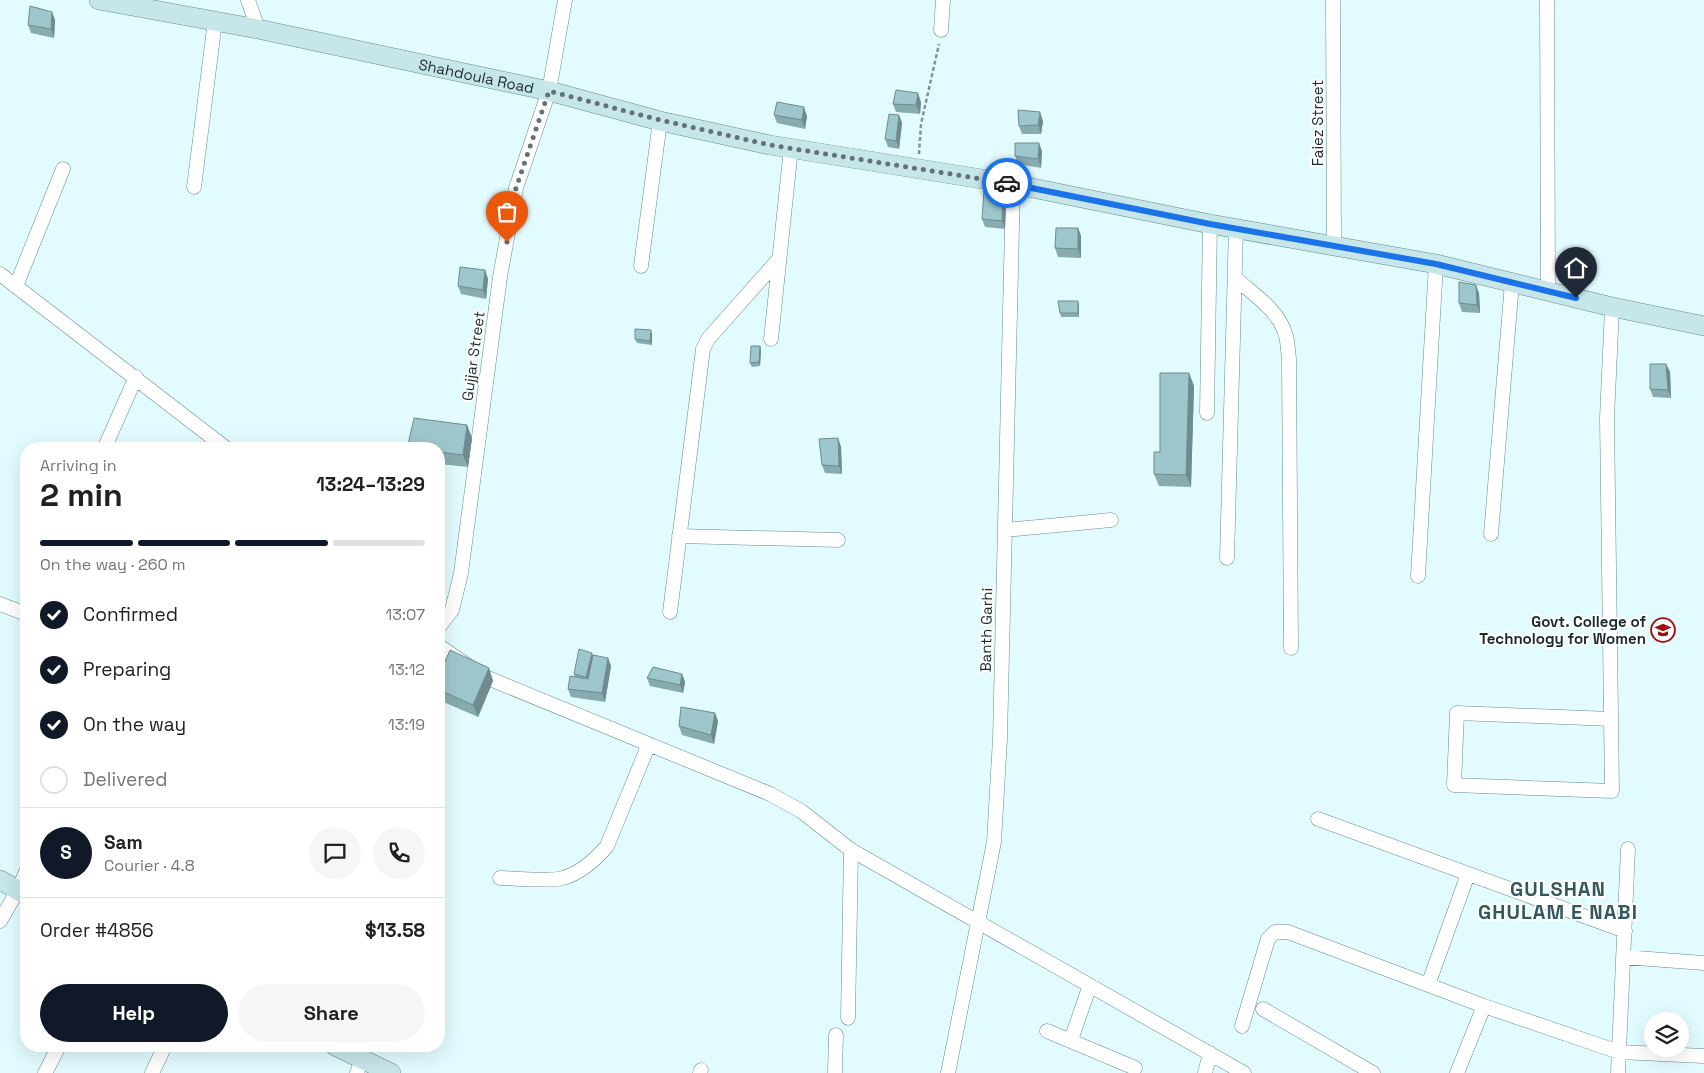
<!DOCTYPE html>
<meta charset="utf-8">
<style>
body{margin:0;font-family:"Space Grotesk",sans-serif;background:#f6f6f6;color:#202124;height:100vh;display:flex;flex-direction:column;font-size:19px;white-space:nowrap}
*{box-sizing:border-box;margin:0}
p{font-size:16px;color:#757577}
.icon{flex:none;width:28px;height:28px;fill:none;stroke:currentColor;stroke-width:2;stroke-linecap:round;stroke-linejoin:round}
.map{position:relative;flex:1;overflow:hidden}
.drawer{position:absolute;left:20px;top:442px;width:425px;height:610px;display:flex;flex-direction:column;background:#fff;border-radius:20px;box-shadow:0 5px 20px #0002}
.drawer>*{flex:none}
.tools{position:absolute;left:1644px;top:1012px;display:grid;gap:10px}
.tools a{display:grid;place-items:center;width:45px;height:45px;border-radius:50%;background:#fff;box-shadow:0 5px 20px #0002;font-size:25px}
.pin{position:absolute;display:grid;place-items:center;width:42px;height:42px;color:#fff;margin:-51px -21px;border-radius:50% 50% 50% 0;rotate:-45deg;box-shadow:0 0 5px #0007}
.pin .icon{rotate:45deg}
.courier{position:absolute;display:grid;place-items:center;width:50px;height:50px;margin:-25px;border:4px solid #1a73e8;border-radius:50%;background:#fff;color:#222;box-shadow:0 1px 6px #0007}
.overview em{font-style:normal;font-weight:700}
.overview div{display:flex;flex-direction:column-reverse}
.overview{display:flex;align-items:center;justify-content:space-between;height:85px;padding:0 20px}
h1{font-size:32px;font-weight:700;line-height:38px}
.bar{display:grid;grid-template-columns:repeat(4,1fr);gap:8px 5px;align-content:center;height:60px;padding:0 20px}
.bar i{height:6px;border-radius:4px;background:#e0e0e0}
.bar .active{background:#111827}
.bar p{grid-column:span 4}
.line{display:flex;align-items:center;gap:12px;padding:0 20px;border-top:1px solid #e0e0e0}
.line div{flex:1}
.round{display:grid;place-items:center;flex:none;width:52px;height:52px;border-radius:26px;background:#f6f6f6}
ol{padding:0 20px;list-style:none}
li{display:flex;align-items:center;gap:15px;height:55px}
li p{margin-inline-start:auto}
li .icon{padding:5px;border-radius:50%;background:#111827;color:#fff;stroke-width:4}
li:last-child{color:#757577}
li i{width:28px;height:28px;border:2px solid #e0e0e0;border-radius:50%}
.action{display:flex;gap:10px;margin-top:auto;padding:10px 20px}
.action a{flex:1;height:58px;border-radius:30px;background:#111827;color:#fff;font-size:20px;font-weight:700;line-height:58px;text-align:center}
.action a+a{background:#f6f6f6;color:#202124}
.map>svg:first-child{display:block}
.lines{fill:none;stroke-linecap:round;stroke-linejoin:round}
.street-casing{stroke:#648b91;stroke-width:15}
.secondary-casing{stroke:#648b91;stroke-width:20}
.path{stroke:#7f9497;stroke-width:2.5;stroke-dasharray:4 2.5;stroke-linecap:butt}
.street{stroke:#fff;stroke-width:14}
.secondary{stroke:#c7e6ea;stroke-width:19}
.wall{fill:#88abb0}
.shaded-wall{fill:#6f8b90}
.building{fill:#9ec7cd;stroke:#6f8b90}
.done{stroke:#607476;stroke-width:5;stroke-dasharray:0 9}
.route{stroke:#1a73e8;stroke-width:6}
.labels{text-anchor:middle;dominant-baseline:central;stroke-width:4;stroke-linejoin:round;paint-order:stroke}
.street-label{font-size:15px;fill:#1a2b2d;stroke:#fff}
.poi-label{font-size:15px;font-weight:bold;fill:#1a2b2d;stroke:#fff;text-anchor:end}
.district-label{font-size:20px;font-weight:bold;letter-spacing:1px;fill:#33595f;stroke:#fff}
</style>
<div class="map">
<svg width="1704" height="1073" viewBox="0 0 1704 1073">
<rect width="100%" height="100%" fill="#e2fbff"/>
<g class="lines">
<g class="street-casing">
<path id="street" d="M248,0L258,29
M1333,0L1334,246
M1547,0L1548,292
M941,30L943,0
M194,187L215,21
M641,266L660,121
M0,274L227,449
M1235,278C1254,295 1279,310 1286,336C1288,343 1288,352 1289,359L1291,648
M16,286L63,169
M771,339L791,148
M1207,413L1210,224
M104,449L136,377
M1005,530L1111,520
M1491,534L1512,283
M679,536L838,540
M1227,558L1236,228
M1418,576L1436,264
M0,604L26,614
M670,612L703,349L708,339L779,259
M439,627L452,610L461,573L500,277L516,188L549,91L565,0
M439,646L483,676L770,794L801,811L851,850L1244,1073
M1611,719L1457,713L1454,785L1612,791L1607,418L1612,307
M1318,819L1625,931
M500,878C514,878 551,882 563,878C581,873 595,860 607,846L649,744
M0,921L18,890L26,872
M1623,957L1704,963
M1428,985L1468,874
M1263,1009L1373,1073
M848,1018L851,850
M1242,1026L1268,939L1275,932H1288L1484,1006L1619,1052L1704,1056
M1047,1031L1135,1068
M1071,1040L1090,985
M45,1073L59,1046
M152,1073L165,1046
M357,1073L362,1059
M700,1073L701,1070
M835,1073L836,1035
M948,1073L994,842L1000,739L1013,184
M1205,1073L1210,1053
M1457,1073L1484,1006
M1618,1073L1628,849"/>
</g>
<g class="secondary-casing">
<g id="secondary">
<path id="s1" d="M99,0L258,29L549,91L660,121L770,145L1013,184L1210,224L1436,264L1612,307L1704,326"/>
<path d="M0,880L26,895"/>
<path d="M335,1046L391,1073"/>
</g>
</g>
<path class="path" d="M919,154L921,124L939,44"/>
<use href="#street" class="street"/>
<use href="#secondary" class="secondary"/>
</g>
<path class="wall" d="M52,12L55,20L54,38L31,33L28,25Z
M921,102L920,114L896,112L893,104Z
M774,115L807,116L805,129L777,123Z
M899,115L902,123L899,149L888,147L885,139Z
M1043,121L1041,134H1022L1019,126Z
M1042,151L1041,168L1018,164L1015,156Z
M1003,193L1006,201L1005,229L985,227L982,219Z
M1078,228L1081,236V258L1058,257L1055,248Z
M485,270L488,279L486,299L461,294L458,286Z
M1479,293L1480,313L1462,312L1459,303Z
M1079,305V317H1061L1060,313Z
M652,334V345L637,343L635,339Z
M760,346L761,350L760,366L752,367L750,363Z
M1666,364L1670,372L1671,398L1653,397L1650,389Z
M1189,373L1194,386L1191,487L1159,486L1154,474L1160,452Z
M467,425L472,438L468,467L439,464V449Z
M838,438L841,447L842,474L825,473L822,465Z
M593,656L608,658L611,666L605,702L571,697L568,689L575,677L574,674Z
M489,668L493,681L478,717L439,700V676Z
M682,674L685,682L683,693L650,686L647,678Z
M715,713L718,721L714,744L682,735L679,726Z"/>
<path class="shaded-wall" d="M52,12L55,20L54,38L51,29Z
M918,93L921,102L920,114L916,105Z
M804,107L807,116L805,129L802,120Z
M1040,112L1043,121L1041,134L1038,125Z
M899,115L902,123L899,149L896,141Z
M1039,143L1042,151L1041,168L1038,159Z
M1003,193L1006,201L1005,229L1002,221Z
M1078,228L1081,236V258L1078,249Z
M485,270L488,279L486,299L483,290Z
M1476,285L1479,293L1480,313L1477,305Z
M1078,301L1079,305V317L1078,313Z
M651,330L652,334V345L650,341Z
M760,346L761,350L760,366L759,362Z
M1666,364L1670,372L1671,398L1668,390Z
M1189,373L1194,386L1191,487L1186,475Z
M467,425L472,438L468,467L463,455Z
M838,438L841,447L842,474L839,466Z
M592,653L595,661L589,685L586,677Z
M608,658L611,666L605,702L602,693Z
M489,668L493,681L478,717L473,705Z
M682,674L685,682L683,693L680,685Z
M715,713L718,721L714,744L711,735Z"/>
<path class="building" d="M30,6L52,12L51,29L28,25Z
M896,90L918,93L916,105L893,104Z
M777,102L804,107L802,120L774,115Z
M1018,110L1040,112L1038,125L1019,126Z
M889,114L899,115L896,141L885,139Z
M1015,143H1039L1038,159L1015,156Z
M984,190L1003,193L1002,221L982,219Z
M1056,228H1078V249L1055,248Z
M460,267L485,270L483,290L458,286Z
M1459,282L1476,285L1477,305L1459,303Z
M1058,301H1078V313H1060Z
M635,329L651,330L650,341L635,339Z
M751,346H760L759,362L750,363Z
M1650,364H1666L1668,390L1650,389Z
M1160,373H1189L1186,475L1154,474V452H1160Z
M414,418L467,425L463,455L439,452V449H407Z
M838,438L839,466L822,465L819,439Z
M579,649L592,653L586,677L574,674Z
M450,650L489,668L473,705L439,690V676Z
M593,655L608,658L602,693L568,689L570,676L588,679Z
M653,667L682,674L680,685L647,678Z
M681,707L715,713L711,735L679,726Z"/>
<g class="lines">
<path class="done" d="M507,242L516,188L549,91L660,120L770,145L1007,183"/>
<path class="route" d="M1007,183L1210,224L1436,264L1576,298"/>
</g>
<defs>
<g id="university-ring" transform="scale(1.25)"><circle r="9.5" fill="#fff" stroke="#a30c0e" stroke-width="1.5"/><path d="M0-5L7-2L0 1L-7-2ZM-4 1L0 2.5L4 1V4Q0 6-4 4Z" fill="#a30c0e"/></g>
</defs>
<g fill-rule="evenodd">
<use href="#university-ring" x="1663" y="630"/>
</g>
<g class="labels">
<g class="street-label">
<text stroke="none"><textPath href="#s1" startOffset="385">Shahdoula Road</textPath></text>
<text transform="translate(1317 123) rotate(-90)">Faiez Street</text>
<text transform="translate(473 356) rotate(-82)">Gujjar Street</text>
<text transform="translate(986 630) rotate(-89)">Banth Garhi</text>
</g>
<g class="poi-label">
<text x="1646" y="621">Govt. College of<tspan x="1646" dy="17">Technology for Women</tspan></text>
</g>
<g class="district-label">
<text x="1558" y="889">GULSHAN<tspan x="1558" dy="23">GHULAM E NABI</tspan></text>
</g>
</g>
</svg>
<div class="tools">
<a><svg class="icon" aria-label="layers" viewBox="0 0 24 24"><path d="M12 4l9 5-9 5-9-5zM3 14l9 5 9-5"/></svg></a>
</div>
<div class="pin" style="left:507px;top:242px;background:#ea580c"><svg class="icon" aria-label="bag" viewBox="0 0 24 24"><path d="M5 8h14l-1 12H6zM9 8a3 3 0 0 1 6 0"/></svg></div>
<div class="pin" style="left:1576px;top:298px;background:#1f2937"><svg class="icon" aria-label="home" viewBox="0 0 24 24"><path d="M3 11l9-7 9 7M6 9v11h12V9"/></svg></div>
<div class="courier" style="left:1007px;top:183px"><svg class="icon" aria-label="car" viewBox="0 0 24 24"><path d="M5 17H2v-5l4-1 3-4h7l3 4 3 1v5h-3M9 17h6M6 11h13"/><circle cx="7" cy="17" r="2"/><circle cx="17" cy="17" r="2"/></svg></div>
<section class="drawer">
<div class="overview"><div><h1>2 min</h1><p>Arriving in</p></div><em>13:24–13:29</em></div>
<div class="bar"><i class="active"></i><i class="active"></i><i class="active"></i><i></i><p>On the way · 260 m</p></div>
<ol>
<li><svg class="icon" aria-label="check" viewBox="0 0 24 24"><path d="M5 12l5 5 9-10"/></svg>Confirmed<p>13:07</p></li>
<li><svg class="icon" aria-label="check" viewBox="0 0 24 24"><path d="M5 12l5 5 9-10"/></svg>Preparing<p>13:12</p></li>
<li><svg class="icon" aria-label="check" viewBox="0 0 24 24"><path d="M5 12l5 5 9-10"/></svg>On the way<p>13:19</p></li>
<li><i></i>Delivered</li>
</ol>
<div class="line" style="height:90px"><b class="round" style="background:#111827;color:#fff">S</b><div><b>Sam</b><p>Courier · 4.8</p></div><a class="round"><svg class="icon" aria-label="chat" viewBox="0 0 24 24"><path d="M4 5h16v11H9l-5 4z"/></svg></a><a class="round"><svg class="icon" aria-label="phone" viewBox="0 0 24 24"><path d="M5 4h4l2 5-3 2q2 4 5 5l2-3 5 2v4C11 20 4 13 5 4z"/></svg></a></div>
<div class="line" style="height:65px"><div>Order #4856</div><b>$13.58</b></div>
<div class="action"><a>Help</a><a>Share</a></div>
</section>
</div>
